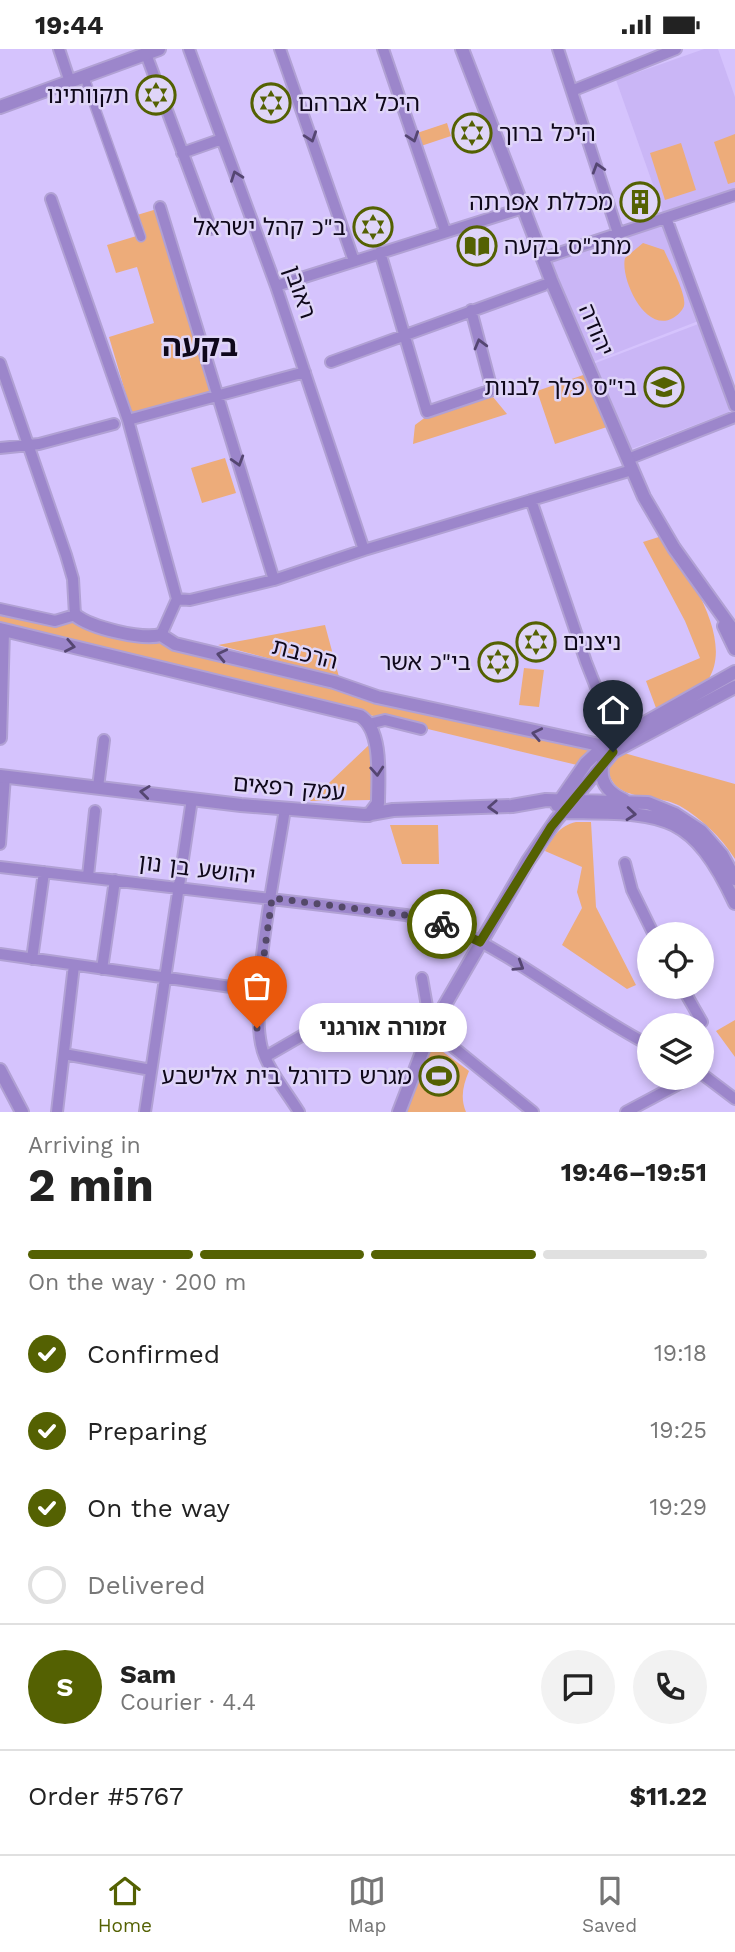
<!DOCTYPE html>
<meta charset="utf-8">
<style>
body{margin:0;font-family:"Work Sans","Noto Sans Hebrew",sans-serif;background:#f2f2f2;color:#222;height:100vh;display:flex;flex-direction:column;font-size:26px;white-space:nowrap}
*{box-sizing:border-box;margin:0}
p{font-size:23px;color:#767676}
.icon{flex:none;width:38px;height:38px;fill:none;stroke:currentColor;stroke-width:2;stroke-linecap:round;stroke-linejoin:round}
.map{position:relative;height:1063px;overflow:hidden}
.panel{display:flex;flex-direction:column;background:#fff;flex:1}
.panel>*{flex:none}
.fabs{position:absolute;left:637px;top:873px;display:grid;gap:14px}
.fabs a{display:grid;place-items:center;width:77px;height:77px;border-radius:50%;background:#fff;box-shadow:0 4px 10px #0003;font-size:35px}
.pin{position:absolute;display:grid;place-items:center;width:60px;height:60px;color:#fff;margin:-72px -30px;border-radius:50% 50% 50% 0;rotate:-45deg;box-shadow:0 0 7px #0007}
.pin .icon{rotate:45deg}
.courier{position:absolute;display:grid;place-items:center;width:70px;height:70px;margin:-35px;border:5px solid #546102;border-radius:50%;background:#fff;color:#222;box-shadow:0 2px 9px #0007}
.bubble{position:absolute;height:49px;border-radius:24px;background:#fff;box-shadow:0 4px 10px #0003;font-size:23px;font-weight:700;line-height:49px;text-align:center}
.overview em{font-style:normal;font-weight:700}
.overview div{display:flex;flex-direction:column-reverse}
.overview{display:flex;align-items:center;justify-content:space-between;height:119px;padding:0 28px}
h1{font-size:46px;font-weight:700;line-height:52px}
.bar{display:grid;grid-template-columns:repeat(4,1fr);gap:10px 7px;align-content:center;height:84px;padding:0 28px}
.bar i{height:9px;border-radius:5px;background:#e0e0e0}
.bar .active{background:#546102}
.bar p{grid-column:span 4}
.line{display:flex;align-items:center;gap:18px;padding:0 28px;border-top:2px solid #e0e0e0}
.line div{flex:1}
.round{display:grid;place-items:center;flex:none;width:74px;height:74px;border-radius:37px;background:#f2f2f2}
ol{padding:0 28px;list-style:none}
li{display:flex;align-items:center;gap:21px;height:77px}
li p{margin-inline-start:auto}
li .icon{padding:7px;border-radius:50%;background:#546102;color:#fff;stroke-width:4}
li:last-child{color:#767676}
li i{width:38px;height:38px;border:4px solid #e0e0e0;border-radius:50%}
.status{display:flex;justify-content:space-between;align-items:center;height:49px;padding:0 35px;background:#fff;direction:ltr}
.status svg{height:19px;fill:currentColor}
.menu{display:flex;justify-content:space-around;align-items:center;height:98px;border-top:2px solid #e0e0e0;background:#fff;font-size:19px;color:#767676}
.menu a{display:grid;justify-items:center;gap:4px}
.menu .active{color:#546102}
.map>svg:first-child{display:block}
.built{fill:#cab6f6}
.green{fill:#edac7a}
.lines{fill:none;stroke-linecap:round;stroke-linejoin:round}
.pedestrian-casing{stroke:#b1a1d4;stroke-width:11}
.minor-casing{stroke:#b1a1d4;stroke-width:14}
.tertiary-casing{stroke:#b1a1d4;stroke-width:16}
.pedestrian{stroke:#9c86cb;stroke-width:8}
.minor{stroke:#9c86cb;stroke-width:10}
.tertiary{stroke:#9c86cb;stroke-width:12}
.oneway{stroke:#554672}
.done{stroke:#544969;stroke-width:7;stroke-dasharray:0 12.6}
.route{stroke:#546102;stroke-width:9}
.labels{text-anchor:middle;dominant-baseline:central;stroke-width:5;stroke-linejoin:round;paint-order:stroke}
.poi-label{font-size:23px;fill:#0e071a;stroke:#dfd5f8;text-anchor:end}
.street-label{font-size:23px;fill:#0e071a;stroke:#dfd5f8}
.district-label{font-size:30px;font-weight:bold;fill:#0e071a;stroke:#dfd5f8}
</style>
<div class="status"><b>19:44</b><svg viewBox="0 0 49 12"><path d="M0 12V9h3v3zM5 12V6h3v6zM10 12V3h3v9zM15 12V0h3v12zM26 1h20v11H26zM47 4h2v5h-2z"/></svg></div>
<div class="map">
<svg width="735" height="1063" viewBox="0 0 735 1063">
<rect width="100%" height="100%" fill="#d5c3fd"/>
<path class="built" d="M704,0H718L735,48V139L663,164L616,31Z
M665,174L701,271L590,314L549,210Z
M701,274L734,361L626,402L593,315Z"/>
<path class="green" d="M447,74L451,87L421,97L417,84Z
M735,85V133L728,135L714,93Z
M681,94L696,141L665,151L650,104Z
M157,160L212,342L132,366L109,288L154,274L137,218L116,224L107,196L143,185L137,166Z
M643,194L664,201C669,213 687,245 684,257C683,261 677,267 673,269C645,285 620,229 625,209Z
M589,324L607,378L555,395L537,342Z
M493,348L507,365L413,395L415,376L427,367Z
M225,409L236,444L202,454L191,419Z
M662,487C686,520 735,590 708,631C698,643 671,651 656,659L646,632L700,609L685,572L643,493Z
M0,564L56,575L76,572L97,582L144,594L158,591L172,600L590,700L577,716L0,577Z
M325,576L339,628L218,596Z
M524,619L544,621L539,658L519,656Z
M370,695L372,751L310,752Z
M624,704L735,735V810C721,788 702,770 680,757C655,743 614,755 608,720L611,714Z
M576,773H591L596,858L636,936L627,940L562,896L582,859L577,843L582,818L545,802C553,788 559,777 576,773Z
M390,776H438L439,815H402Z
M735,971V1008L716,982Z
M431,994L469,1022C463,1036 460,1049 466,1063H406Z"/>
<g class="lines">
<g class="pedestrian-casing">
<path id="pedestrian" d="M84,27L141,188"/>
</g>
<g class="minor-casing">
<path id="minor" d="M59,0L70,33
M189,0L276,237L364,501
M280,0L354,212
M383,0L445,182
M558,0L618,184
M146,5L211,180
M574,41L676,0
M182,104L222,90
M51,150L128,371L177,550
M160,158L274,531
M666,169L735,357
M380,203L427,363L492,341L471,261
M544,209L735,146
M276,237L523,159
M331,313L544,236
M0,314L66,506L73,530L75,566L55,572L0,560
M128,371L305,323
M0,399L39,395L114,375
M628,410L735,368
M531,451L586,613L616,689
M161,586L177,550L190,551L274,531L364,501L632,421
M369,675L385,671L421,680
M98,738L104,691
M284,766C276,819 245,964 265,1008C273,1027 288,1045 299,1063
M0,795L5,727
M625,814L632,841L654,886
M0,818L406,866C419,870 435,872 448,877C519,908 580,960 649,996
M88,827L95,762
M0,905L259,942
M32,910L44,823
M102,920L115,831
M422,929L431,980L533,1063
M682,938L702,973L696,976
M64,1005L151,1021
M265,1008L336,967
M702,1025L735,1050
M57,1063L74,916
M145,1063L192,750
M626,1063L690,1029"/>
</g>
<g class="tertiary-casing">
<path id="tertiary" d="M462,0L551,231L644,448L674,499L735,584
M0,58L159,0
M75,566C91,579 142,591 161,586L175,595L334,633L377,648L604,697
M724,577L735,600
M0,580L360,667C383,681 378,730 378,754L369,766
M0,689L3,581
M603,713C598,731 608,744 624,751
M0,727L241,756L365,766L393,761L512,757L546,751L648,754L675,765L701,782L722,806L735,830
M557,756L586,714L604,697L735,623
M563,763C660,765 690,758 735,854
M0,1021L22,1063
M399,1063L431,980L528,812L556,771L613,703L735,638"/>
</g>
<use href="#pedestrian" class="pedestrian"/>
<use href="#minor" class="minor"/>
<use href="#tertiary" class="tertiary"/>
</g>
<defs><path id="oneway-chevron" d="M-2-3.5L2.5 0L-2 3.5" fill="none" stroke-width="1.6" stroke-linecap="round" stroke-linejoin="round" transform="scale(1.75)"/></defs>
<g class="oneway">
<use href="#oneway-chevron" transform="translate(311 88) rotate(71)"/>
<use href="#oneway-chevron" transform="translate(413 88) rotate(71)"/>
<use href="#oneway-chevron" transform="translate(598 119) rotate(-107)"/>
<use href="#oneway-chevron" transform="translate(236 127) rotate(-110)"/>
<use href="#oneway-chevron" transform="translate(480 295) rotate(-105)"/>
<use href="#oneway-chevron" transform="translate(238 412) rotate(73)"/>
<use href="#oneway-chevron" transform="translate(70 597) rotate(11)"/>
<use href="#oneway-chevron" transform="translate(222 606) rotate(-167)"/>
<use href="#oneway-chevron" transform="translate(537 685) rotate(-168)"/>
<use href="#oneway-chevron" transform="translate(377 722) rotate(86)"/>
<use href="#oneway-chevron" transform="translate(145 743) rotate(-173)"/>
<use href="#oneway-chevron" transform="translate(493 758) rotate(177)"/>
<use href="#oneway-chevron" transform="translate(631 765) rotate(5)"/>
<use href="#oneway-chevron" transform="translate(519 917) rotate(32)"/>
</g>
<g class="lines">
<path class="done" d="M257,979L259,942L272,849L405,866L442,875"/>
<path class="route" d="M442,875L480,893L551,778L613,703"/>
</g>
<defs>
<g id="synagogue-ring" transform="scale(2.0125)"><circle r="9.5" fill="#dfd5f8" stroke="#546102" stroke-width="1.5"/><path d="M0-6.5L5.6 3.2H-5.6ZM0 6.5L5.6-3.2H-5.6Z" fill="#546102"/></g>
<g id="building-ring" transform="scale(2.0125)"><circle r="9.5" fill="#dfd5f8" stroke="#546102" stroke-width="1.5"/><path d="M-4-6H4V6H1V3H-1V6H-4ZM-2.5-4.3h1.7v1.8h-1.7ZM.8-4.3h1.7v1.8H.8ZM-2.5-1h1.7V.8h-1.7ZM.8-1h1.7V.8H.8Z" fill="#546102"/></g>
<g id="library-ring" transform="scale(2.0125)"><circle r="9.5" fill="#dfd5f8" stroke="#546102" stroke-width="1.5"/><path d="M-6-4Q-3-5.5-.7-3.5V5Q-3 3-6 4ZM6-4Q3-5.5 .7-3.5V5Q3 3 6 4Z" fill="#546102"/></g>
<g id="school-ring" transform="scale(2.0125)"><circle r="9.5" fill="#dfd5f8" stroke="#546102" stroke-width="1.5"/><path d="M0-5L7-2L0 1L-7-2ZM-4 1L0 2.5L4 1V4Q0 6-4 4Z" fill="#546102"/></g>
<g id="stadium-ring" transform="scale(2.0125)"><circle r="9.5" fill="#dfd5f8" stroke="#546102" stroke-width="1.5"/><path d="M0-5a6.5 5 0 1 0 0 10a6.5 5 0 1 0 0-10ZM-3.5-1.8h7v3.6h-7Z" fill="#546102"/></g>
</defs>
<g fill-rule="evenodd">
<use href="#synagogue-ring" x="156" y="46"/>
<use href="#synagogue-ring" x="271" y="54"/>
<use href="#synagogue-ring" x="472" y="84"/>
<use href="#building-ring" x="640" y="153"/>
<use href="#synagogue-ring" x="373" y="178"/>
<use href="#library-ring" x="477" y="197"/>
<use href="#school-ring" x="664" y="338"/>
<use href="#synagogue-ring" x="536" y="593"/>
<use href="#synagogue-ring" x="498" y="613"/>
<use href="#stadium-ring" x="439" y="1027"/>
</g>
<g class="labels">
<g class="poi-label">
<text x="129" y="46">תקוותינו</text>
<text x="298" y="54" text-anchor="start">היכל אברהם</text>
<text x="499" y="84" text-anchor="start">היכל ברוך</text>
<text x="613" y="153">מכללת אפרתה</text>
<text x="346" y="178">ב"כ קהל ישראל</text>
<text x="504" y="197" text-anchor="start">מתנ"ס בקעה</text>
<text x="637" y="338">בי"ס פלך לבנות</text>
<text x="563" y="593" text-anchor="start">ניצנים</text>
<text x="471" y="613">בי"כ אשר</text>
<text x="412" y="1027">מגרש כדורגל בית אלישבע</text>
</g>
<g class="street-label">
<text transform="translate(300 243) rotate(71)">ראובן</text>
<text transform="translate(596 281) rotate(67)">יהודה</text>
<text transform="translate(305 605) rotate(14)">הרכבת</text>
<text transform="translate(289 739) rotate(5)">עמק רפאים</text>
<text transform="translate(197 820) rotate(7)">יהושע בן נון</text>
</g>
<g class="district-label">
<text x="200" y="296">בקעה</text>
</g>
</g>
</svg>
<div class="fabs">
<a><svg class="icon" aria-label="locate" viewBox="0 0 24 24"><circle cx="12" cy="12" r="6"/><path d="M12 2v4M12 18v4M2 12h4M18 12h4"/></svg></a>
<a><svg class="icon" aria-label="layers" viewBox="0 0 24 24"><path d="M12 4l9 5-9 5-9-5zM3 14l9 5 9-5"/></svg></a>
</div>
<div class="pin" style="left:257px;top:979px;background:#ea580c"><svg class="icon" aria-label="bag" viewBox="0 0 24 24"><path d="M5 8h14l-1 12H6zM9 8a3 3 0 0 1 6 0"/></svg></div>
<div class="pin" style="left:613px;top:703px;background:#1f2937"><svg class="icon" aria-label="home" viewBox="0 0 24 24"><path d="M3 11l9-7 9 7M6 9v11h12V9"/></svg></div>
<div class="courier" style="left:442px;top:875px"><svg class="icon" aria-label="bike" viewBox="0 0 24 24"><circle cx="6" cy="16" r="4"/><circle cx="18" cy="16" r="4"/><path d="M6 16l4-8h5l3 8M10 8l3 8H6M13 5h3"/></svg></div>
<div class="bubble" style="left:299px;top:954px;width:168px">זמורה אורגני</div>
</div>
<section class="panel">
<div class="overview"><div><h1>2 min</h1><p>Arriving in</p></div><em>19:46–19:51</em></div>
<div class="bar"><i class="active"></i><i class="active"></i><i class="active"></i><i></i><p>On the way · 200 m</p></div>
<ol>
<li><svg class="icon" aria-label="check" viewBox="0 0 24 24"><path d="M5 12l5 5 9-10"/></svg>Confirmed<p>19:18</p></li>
<li><svg class="icon" aria-label="check" viewBox="0 0 24 24"><path d="M5 12l5 5 9-10"/></svg>Preparing<p>19:25</p></li>
<li><svg class="icon" aria-label="check" viewBox="0 0 24 24"><path d="M5 12l5 5 9-10"/></svg>On the way<p>19:29</p></li>
<li><i></i>Delivered</li>
</ol>
<div class="line" style="height:126px"><b class="round" style="background:#546102;color:#fff">S</b><div><b>Sam</b><p>Courier · 4.4</p></div><a class="round"><svg class="icon" aria-label="chat" viewBox="0 0 24 24"><path d="M4 5h16v11H9l-5 4z"/></svg></a><a class="round"><svg class="icon" aria-label="phone" viewBox="0 0 24 24"><path d="M5 4h4l2 5-3 2q2 4 5 5l2-3 5 2v4C11 20 4 13 5 4z"/></svg></a></div>
<div class="line" style="height:91px"><div>Order #5767</div><b>$11.22</b></div>
</section>
<nav class="menu">
<a class="active"><svg class="icon" aria-label="home" viewBox="0 0 24 24"><path d="M3 11l9-7 9 7M6 9v11h12V9"/></svg>Home</a>
<a><svg class="icon" aria-label="map" viewBox="0 0 24 24"><path d="M3 6l6-2 6 2 6-2v14l-6 2-6-2-6 2zM9 4v14M15 6v14"/></svg>Map</a>
<a><svg class="icon" aria-label="saved" viewBox="0 0 24 24"><path d="M7 4h10v16l-5-4-5 4z"/></svg>Saved</a>
</nav>
